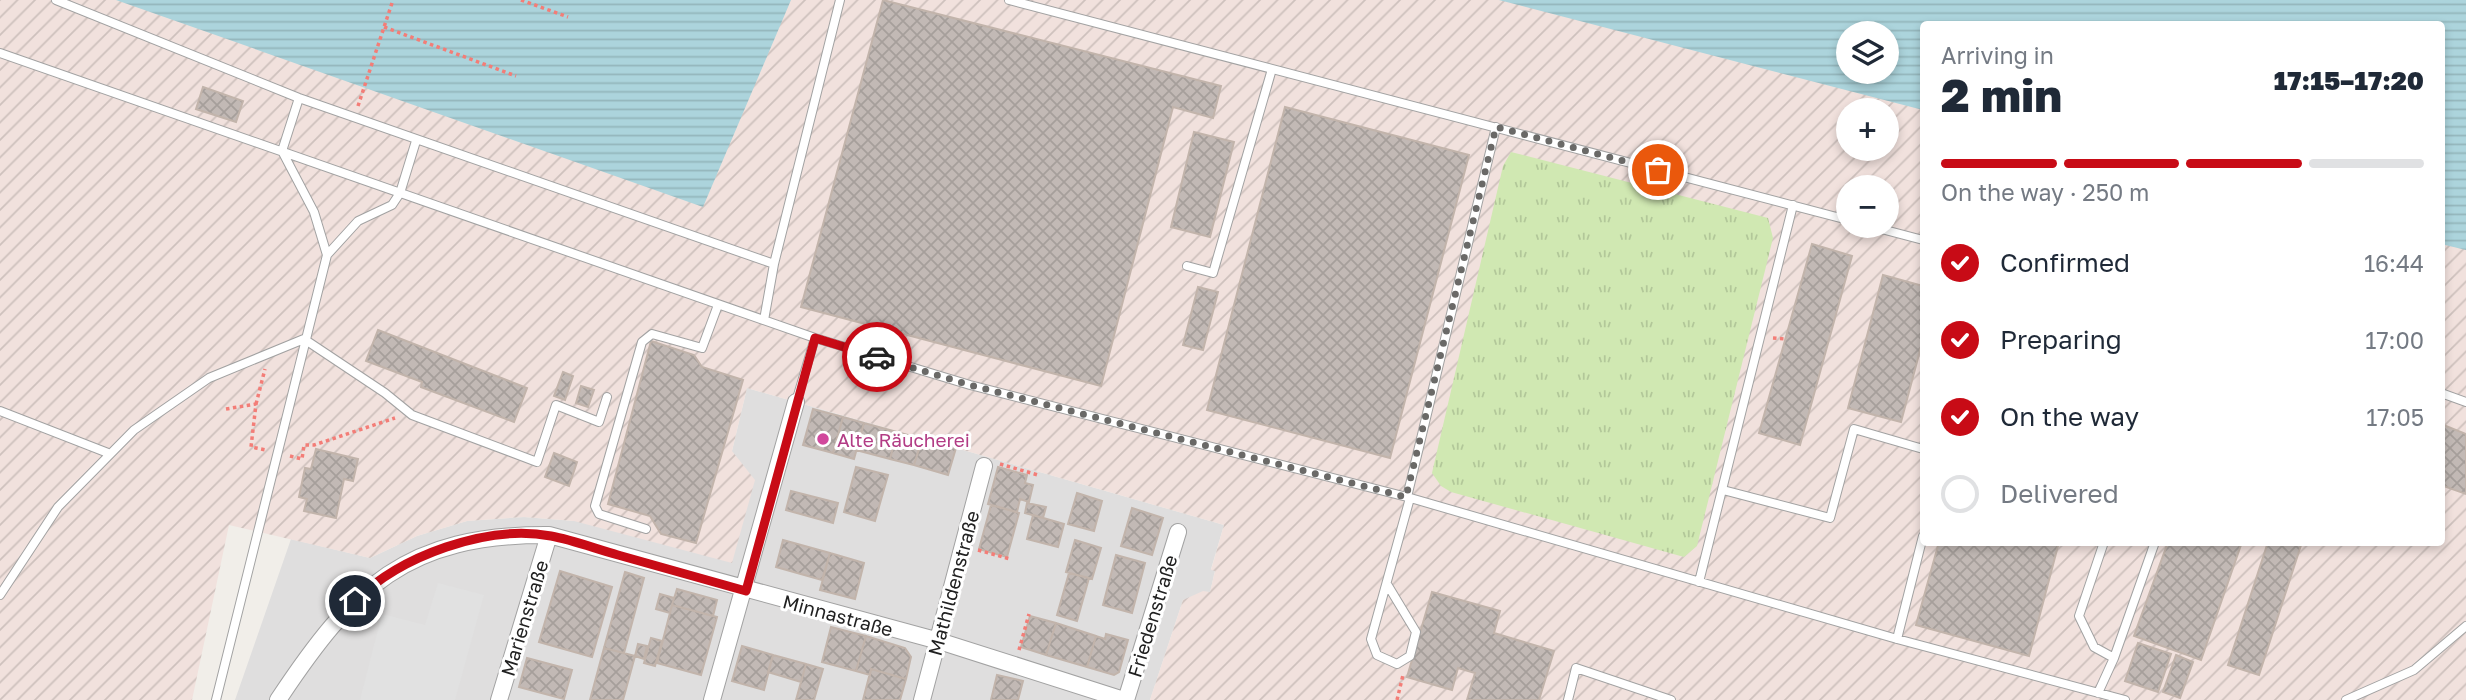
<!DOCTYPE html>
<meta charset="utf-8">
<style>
body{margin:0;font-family:"Golos Text",sans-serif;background:#f2f2f3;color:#1f2937;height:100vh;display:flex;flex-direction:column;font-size:26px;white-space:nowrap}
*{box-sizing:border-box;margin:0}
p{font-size:23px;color:#747a83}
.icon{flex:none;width:38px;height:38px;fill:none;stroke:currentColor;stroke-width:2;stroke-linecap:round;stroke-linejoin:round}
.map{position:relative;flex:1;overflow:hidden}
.details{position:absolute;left:1920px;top:21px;width:525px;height:525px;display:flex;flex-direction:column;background:#fff;border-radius:7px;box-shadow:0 4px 10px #0003}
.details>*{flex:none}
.fabs{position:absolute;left:1836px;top:21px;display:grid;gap:14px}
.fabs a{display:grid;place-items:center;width:63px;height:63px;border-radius:50%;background:#fff;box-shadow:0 4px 10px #0003;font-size:35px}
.pin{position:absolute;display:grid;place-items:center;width:60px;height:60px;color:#fff;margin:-30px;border:4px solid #fff;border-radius:50%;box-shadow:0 2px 7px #0007}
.courier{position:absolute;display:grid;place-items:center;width:70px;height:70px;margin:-35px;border:5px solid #c80b16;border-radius:50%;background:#fff;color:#222;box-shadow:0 2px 9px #0007}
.head em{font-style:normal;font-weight:800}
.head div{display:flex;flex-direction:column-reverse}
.head{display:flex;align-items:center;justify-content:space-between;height:119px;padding:0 21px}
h1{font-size:46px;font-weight:800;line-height:52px}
.bar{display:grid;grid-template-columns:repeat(4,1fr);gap:10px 7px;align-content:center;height:84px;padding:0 21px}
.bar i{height:9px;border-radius:5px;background:#e0e1e3}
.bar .selected{background:#c80b16}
.bar p{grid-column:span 4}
ol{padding:0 21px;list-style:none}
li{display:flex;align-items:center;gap:21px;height:77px}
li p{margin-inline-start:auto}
li .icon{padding:7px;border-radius:50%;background:#c80b16;color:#fff;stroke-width:4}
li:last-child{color:#747a83}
li i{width:38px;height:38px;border:4px solid #e0e1e3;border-radius:50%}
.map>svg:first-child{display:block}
.residential{fill:#dfdede}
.military{fill:url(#military-furrows);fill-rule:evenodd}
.grass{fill:url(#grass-tufts)}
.parking{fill:#e1e1e1}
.water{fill:url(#water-rules);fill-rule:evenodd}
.building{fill:url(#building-cross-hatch);stroke:#c2b4ab;stroke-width:2}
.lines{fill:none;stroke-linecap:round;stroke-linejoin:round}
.service-casing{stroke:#a2a2a2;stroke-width:10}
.minor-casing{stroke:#a2a2a2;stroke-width:18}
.path{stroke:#f37d77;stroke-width:3.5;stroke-dasharray:3.5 3.5;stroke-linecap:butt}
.service{stroke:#fff;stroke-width:8}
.minor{stroke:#fff;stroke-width:16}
.done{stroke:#6a6967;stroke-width:7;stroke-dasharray:0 12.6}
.route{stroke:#c80b16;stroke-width:9}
.hotel-dot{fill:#d1479c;stroke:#fff;stroke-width:2.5}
.labels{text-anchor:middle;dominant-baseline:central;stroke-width:6;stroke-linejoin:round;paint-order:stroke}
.hotel-label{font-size:19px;fill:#b23c85;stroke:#fff;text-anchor:start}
.street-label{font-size:19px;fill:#212121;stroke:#fff}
</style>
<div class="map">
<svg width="2466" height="700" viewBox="0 0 2466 700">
<defs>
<pattern id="military-furrows" width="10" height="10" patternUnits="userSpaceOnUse" patternTransform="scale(1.75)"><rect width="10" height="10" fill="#f1e1dd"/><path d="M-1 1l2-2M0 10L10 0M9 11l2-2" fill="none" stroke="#cec1bd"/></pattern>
<pattern id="grass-tufts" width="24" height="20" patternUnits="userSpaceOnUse" patternTransform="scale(1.75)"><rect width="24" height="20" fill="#d0e8b2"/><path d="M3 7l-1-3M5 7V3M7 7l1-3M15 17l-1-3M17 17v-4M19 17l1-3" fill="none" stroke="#b2c799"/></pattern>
<pattern id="water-rules" width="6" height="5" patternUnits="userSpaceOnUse" patternTransform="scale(1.75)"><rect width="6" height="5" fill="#acd4dc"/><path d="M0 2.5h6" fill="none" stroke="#94b6bc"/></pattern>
<pattern id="building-cross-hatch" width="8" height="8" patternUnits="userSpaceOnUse" patternTransform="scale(1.75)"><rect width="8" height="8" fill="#c2b9b5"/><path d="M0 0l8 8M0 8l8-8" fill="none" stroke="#a69f9b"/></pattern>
</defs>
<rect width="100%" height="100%" fill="#f1eee9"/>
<path class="residential" d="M747,388L1224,525L1211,569L1215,570L1210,593L1183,600L1150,700H235L291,539L370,558L417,536L467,521L524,517L574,521L732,451Z"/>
<path class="military" d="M0,0H2466V700H1150L1183,600L1203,591L1210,592L1215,571L1211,570L1224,525L747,388L732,451L755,480L732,563L574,521L524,517L467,521L417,536L370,558L229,525L192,700H0ZM1923,24H2441V542H1923ZM1848,33H1886V72H1848ZM1848,110H1886V149H1848ZM1848,187H1886V226H1848Z"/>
<path class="grass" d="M1511,152L1768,218L1773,238L1697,546L1684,557L1451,492L1441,486L1432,473L1503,166Z"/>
<path class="parking" d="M438,583L484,595L455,700H360L382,614L425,625Z"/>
<path class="water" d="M116,0H791L703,207Z
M1499,0H2466V250L2441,244V24H1923V110ZM1848,33H1886V72H1848Z"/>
<path class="building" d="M883,0L1221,86L1213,118L1173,107L1101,386L801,307Z
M203,87L243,101L236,122L196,109Z
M1285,107L1469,155L1390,458L1207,410Z
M1194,132L1234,142L1210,237L1171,227Z
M1812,244L1852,256L1800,445L1759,433Z
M1883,275L1923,286V339L1901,422L1848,408Z
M1198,287L1218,292L1203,350L1183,345Z
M378,330L527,388L514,422L421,387L422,382L366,361Z
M651,341L694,355L702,367L743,380L696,543L661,534L650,516L608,504Z
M563,372L573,376L565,400L554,396Z
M581,386L594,390L588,407L576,403Z
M813,409L843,417L833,453L803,445Z
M843,417L864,423L854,459L833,453Z
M864,423L897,432L890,459L856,450Z
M2441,424L2466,434V494L2441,485Z
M897,432L922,439L914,465L890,459Z
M922,439L956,448L948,475L914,465Z
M316,449L358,459L353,481L344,479L336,518L304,511L307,499L299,497L305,468L311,469Z
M554,453L577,462L569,486L545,477Z
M856,467L888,475L875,521L844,512Z
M998,467L1027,475L1025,483L1033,485L1029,502L1020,499L1017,512L988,504Z
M791,491L838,503L833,523L786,510Z
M1077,493L1102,501L1094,531L1068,524Z
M1027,503L1046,507L1043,518L1025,513Z
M991,505L1019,513L1007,557L979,549Z
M1132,508L1163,518L1152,555L1121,546Z
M1033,515L1064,524L1058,547L1027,539Z
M783,540L830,553L822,580L776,567Z
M1075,540L1101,548L1092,579L1066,572Z
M1939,542H2059L2029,656L1916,625Z
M2168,542H2242L2201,660L2134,636Z
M2268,542H2302L2259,675L2228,665Z
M830,553L864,563L855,599L820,590Z
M1116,555L1145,563L1132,613L1103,605Z
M560,571L612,587L592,657L539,642Z
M625,572L644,578L624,653L604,648Z
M1069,573L1089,578L1077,621L1057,615Z
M677,589L717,600L713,616L672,605Z
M1432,592L1500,611L1494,633L1554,651L1539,700H1467L1475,673L1458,668L1452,690L1407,677Z
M660,594L674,598L670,613L656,609Z
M672,605L717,617L701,675L657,663Z
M1030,616L1056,623L1046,655L1021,647Z
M1056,623L1096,636L1087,667L1046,655Z
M831,627L866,636L856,671L822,662Z
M1106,634L1128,640L1119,672L1114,675L1087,667L1096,636L1105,639Z
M866,636L905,648L911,657L906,679L871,669L870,675L856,671Z
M651,638L662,641L655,666L644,663Z
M2138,643L2171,654L2158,692L2125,681Z
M638,644L647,646L644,659L635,656Z
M742,646L773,655L764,690L732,681Z
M604,648L635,656L623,700H590Z
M773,655L806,664L801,682L768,672Z
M2176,655L2193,662L2180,698L2163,692Z
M527,658L572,670L564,699L519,687Z
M806,664L823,669L814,700H796Z
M871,669L906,679L900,700H863Z
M997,675L1023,681L1018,700H991Z"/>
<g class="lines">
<g class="service-casing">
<path id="service" d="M56,0L299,98L774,264
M1009,0L1848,220
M0,53L815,338L970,385L1407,497L1897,639L2125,700
M299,98L282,151L314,212L327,255
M1870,226L1923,240
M1187,266L1213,273L1272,69
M764,320L774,264L840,0
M2441,393L2466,402
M796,402L815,338
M0,411L108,453
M1723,490L1830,518L1854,429L1923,449
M1407,497L1496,127
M646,529L599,514L595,506L642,342L652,334L702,348L718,305
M2104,542L2079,616L2094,647L2114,658L2155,542
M1699,582L1793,205
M1387,584L1416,632L1410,656L1397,664L1377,655L1371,639L1410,498
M0,595L58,507L134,430L209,378L304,339L385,393L412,415L537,462L556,405L599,422L607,397
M1897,639L1923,536
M2098,693L2114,658
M216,700L327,255L358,221L392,205L400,193L416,141
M1568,700L1576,668L1671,700
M2346,700L2414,670L2466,626"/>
</g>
<g class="minor-casing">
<path id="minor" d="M278,700C353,587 406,534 549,535L939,641L1124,700
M499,700L549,535
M712,700L796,402
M922,700L984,466
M1126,700L1178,532"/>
</g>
<path class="path" d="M521,0L568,17
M384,27L516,76
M358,106L393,0
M1773,338L1785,339
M256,404L265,369
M226,409L256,404L251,447L266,450
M290,456L302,459L304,445H314L395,418
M1000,464L1038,475
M978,550L1010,559
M1019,650L1029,614
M1397,700L1403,675"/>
<use href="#service" class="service"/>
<use href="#minor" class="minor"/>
</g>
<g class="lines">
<path class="done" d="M877,357L970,385L1406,497L1496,127L1658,170"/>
<path class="route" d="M355,601C400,556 487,524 551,536C573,540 596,549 618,555C660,567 703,579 746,591L815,338L877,357"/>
</g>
<circle class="hotel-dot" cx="823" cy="439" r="7"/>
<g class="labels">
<g class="hotel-label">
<text x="837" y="439">Alte Räucherei</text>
</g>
<g class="street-label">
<text transform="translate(953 583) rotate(-75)">Mathildenstraße</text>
<text transform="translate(838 615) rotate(15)">Minnastraße</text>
<text transform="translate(1152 616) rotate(-73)">Friedenstraße</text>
<text transform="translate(524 618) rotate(-73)">Marienstraße</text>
</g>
</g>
</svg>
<div class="fabs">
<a><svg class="icon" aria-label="layers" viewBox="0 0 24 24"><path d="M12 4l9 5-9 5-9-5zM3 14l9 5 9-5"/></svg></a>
<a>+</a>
<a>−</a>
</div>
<div class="pin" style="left:1658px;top:170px;background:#ea580c"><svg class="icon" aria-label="bag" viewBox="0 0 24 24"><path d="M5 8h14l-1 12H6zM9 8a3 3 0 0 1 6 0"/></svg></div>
<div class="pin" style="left:355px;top:601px;background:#1f2937"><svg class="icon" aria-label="home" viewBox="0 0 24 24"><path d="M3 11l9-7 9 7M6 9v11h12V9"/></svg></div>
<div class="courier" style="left:877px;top:357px"><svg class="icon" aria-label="car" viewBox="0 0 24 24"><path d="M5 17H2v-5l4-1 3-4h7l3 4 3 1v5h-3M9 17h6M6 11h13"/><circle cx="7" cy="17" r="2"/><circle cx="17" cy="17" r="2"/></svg></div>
<section class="details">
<div class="head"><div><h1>2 min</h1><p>Arriving in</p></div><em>17:15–17:20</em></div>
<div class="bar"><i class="selected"></i><i class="selected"></i><i class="selected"></i><i></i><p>On the way · 250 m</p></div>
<ol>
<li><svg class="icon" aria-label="check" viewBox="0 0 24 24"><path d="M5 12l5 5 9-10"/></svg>Confirmed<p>16:44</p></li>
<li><svg class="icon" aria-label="check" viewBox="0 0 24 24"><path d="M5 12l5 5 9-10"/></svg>Preparing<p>17:00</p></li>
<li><svg class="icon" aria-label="check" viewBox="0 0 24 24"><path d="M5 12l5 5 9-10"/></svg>On the way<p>17:05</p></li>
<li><i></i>Delivered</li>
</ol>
</section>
</div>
